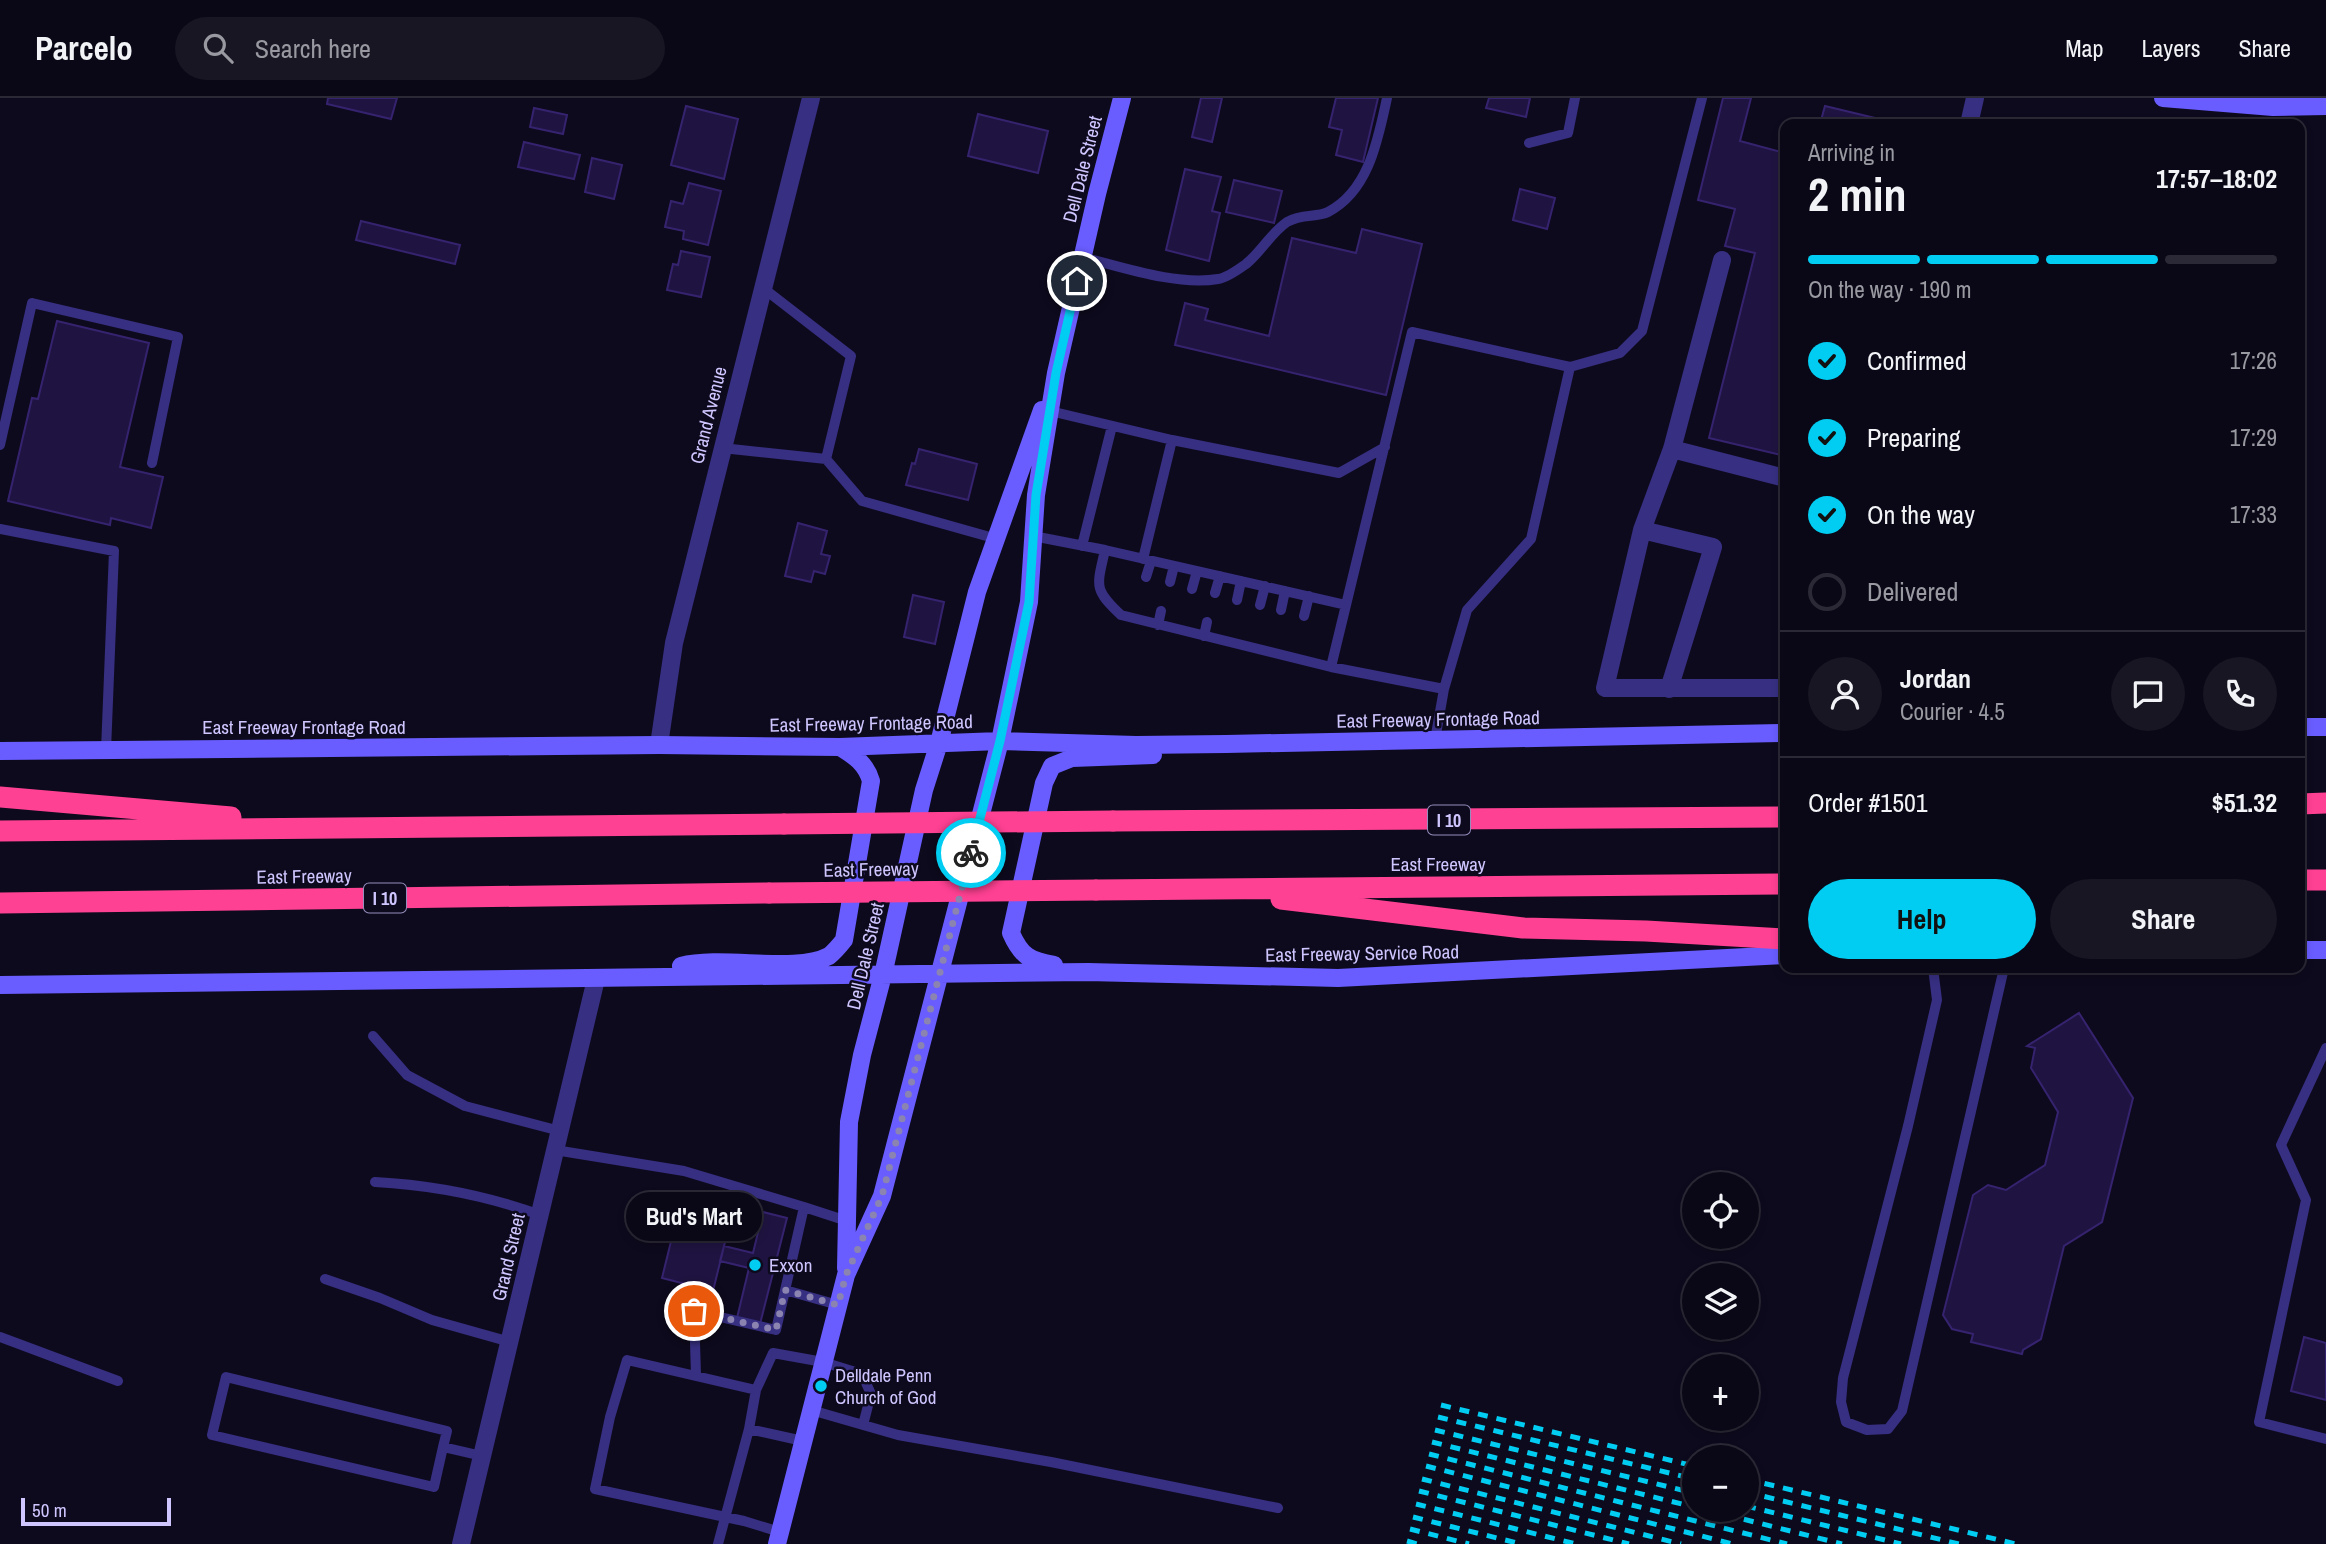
<!DOCTYPE html>
<meta charset="utf-8">
<style>
body{margin:0;font-family:"Archivo Narrow",sans-serif;background:#181623;color:#f1f3f6;height:100vh;display:flex;flex-direction:column;font-size:26px;white-space:nowrap}
*{box-sizing:border-box;margin:0}
p{font-size:23px;color:#999aa1}
.icon{flex:none;width:38px;height:38px;fill:none;stroke:currentColor;stroke-width:2;stroke-linecap:round;stroke-linejoin:round}
.map{position:relative;flex:1;overflow:hidden}
.drawer{position:absolute;left:1780px;top:21px;width:525px;height:854px;display:flex;flex-direction:column;background:#0a0816;border-radius:14px;box-shadow:0 4px 10px #0003,0 0 0 2px #2a2935}
.drawer>*{flex:none}
.tools{position:absolute;left:1682px;top:1074px;display:grid;gap:14px}
.tools a{display:grid;place-items:center;width:77px;height:77px;border-radius:50%;background:#0a0816;box-shadow:0 4px 10px #0003,0 0 0 2px #2a2935;font-size:35px}
.scale{position:absolute;left:21px;bottom:18px;width:150px;box-sizing:border-box;padding-left:7px;border:4px solid #cfc6ff;border-top:0;font-size:19px;line-height:24px;white-space:nowrap;color:#cfc6ff;-webkit-text-stroke:5px #0e0a1e;paint-order:stroke}
.pin{position:absolute;display:grid;place-items:center;width:60px;height:60px;color:#fff;margin:-30px;border:4px solid #fff;border-radius:50%;box-shadow:0 2px 7px #0007}
.courier{position:absolute;display:grid;place-items:center;width:70px;height:70px;margin:-35px;border:5px solid #00cdf1;border-radius:50%;background:#fff;color:#222;box-shadow:0 2px 9px #0007}
.bubble{position:absolute;height:49px;border-radius:24px;background:#0a0816;box-shadow:0 4px 10px #0003,0 0 0 2px #2a2935;font-size:23px;font-weight:700;line-height:49px;text-align:center}
.head em{font-style:normal;font-weight:700}
.head div{display:flex;flex-direction:column-reverse}
.head{display:flex;align-items:center;justify-content:space-between;height:119px;padding:0 28px}
h1{font-size:46px;font-weight:700;line-height:52px}
.bar{display:grid;grid-template-columns:repeat(4,1fr);gap:10px 7px;align-content:center;height:84px;padding:0 28px}
.bar i{height:9px;border-radius:5px;background:#2a2935}
.bar .active{background:#00cdf1}
.bar p{grid-column:span 4}
.line{display:flex;align-items:center;gap:18px;padding:0 28px;border-top:2px solid #2a2935}
.line div{flex:1}
.round{display:grid;place-items:center;flex:none;width:74px;height:74px;border-radius:37px;background:#181623}
ol{padding:0 28px;list-style:none}
li{display:flex;align-items:center;gap:21px;height:77px}
li p{margin-inline-start:auto}
li .icon{padding:7px;border-radius:50%;background:#00cdf1;color:#111;stroke-width:4}
li:last-child{color:#999aa1}
li i{width:38px;height:38px;border:4px solid #2a2935;border-radius:50%}
.cta{display:flex;gap:14px;margin-top:auto;padding:14px 28px}
.cta a{flex:1;height:80px;border-radius:42px;background:#00cdf1;color:#111;font-size:28px;font-weight:700;line-height:80px;text-align:center}
.cta a+a{background:#181623;color:#f1f3f6}
header{display:flex;align-items:center;gap:42px;box-sizing:border-box;height:98px;padding:0 35px;background:#0a0816;border-bottom:2px solid #2a2935}
header strong{font-size:33px}
nav{display:flex;gap:38px;margin-inline-start:auto;font-size:24px}
.search{width:490px;height:63px;background:#181623;display:flex;align-items:center;gap:18px;box-sizing:border-box;padding:0 24px;border-radius:38px;color:#999aa1;font-size:26px}
.map>svg:first-child{display:block}
.building{fill:#1f1441;stroke:#36236f;stroke-width:2}
.lines{fill:none;stroke-linecap:round;stroke-linejoin:round}
.lane{stroke:#372f82;stroke-width:10}
.street{stroke:#372f82;stroke-width:18}
.secondary{stroke:#695dff;stroke-width:18}
.highway{stroke:#ff4193;stroke-width:21}
.rail{stroke:#00cdf1;stroke-width:5;stroke-dasharray:10 9;stroke-linecap:butt}
.highway-bridge{stroke:#ff4193;stroke-width:21}
.done{stroke:#8b84b0;stroke-width:7;stroke-dasharray:0 12.6}
.route{stroke:#00cdf1;stroke-width:9}
.poi-dot{fill:#00cdf1;stroke:#0e0a1e;stroke-width:2.5}
.labels{text-anchor:middle;dominant-baseline:central;stroke-width:5;stroke-linejoin:round;paint-order:stroke}
.shield{fill:#0e0a1e;stroke:#958ebc;stroke-width:2}
.shield-label{font-size:18px;font-weight:bold;fill:#cfc6ff}
.street-label{font-size:19px;fill:#cfc6ff;stroke:#0e0a1e}
.poi-label{font-size:19px;fill:#cfc6ff;stroke:#0e0a1e;text-anchor:start}
</style>
<header>
<strong>Parcelo</strong>
<div class="search"><svg class="icon" aria-label="search" viewBox="0 0 24 24"><circle cx="10" cy="10" r="6"/><path d="M15 15l6 6"/></svg>Search here</div>
<nav><a>Map</a><a>Layers</a><a>Share</a></nav>
</header>
<div class="map">
<svg width="2326" height="1446" viewBox="0 0 2326 1446">
<rect width="100%" height="100%" fill="#0e0a1e"/>
<path class="building" d="M328,0H397L391,21L327,6Z
M1201,0H1222L1212,44L1192,39Z
M1336,0H1378L1363,64L1336,57L1342,32L1329,29Z
M1489,0H1530L1526,19L1486,10Z
M1723,0H1751L1740,43L1781,54L1780,60L1785,61V358L1709,340L1755,155L1725,148L1735,111L1698,102Z
M686,8L738,21L724,81L671,67Z
M1825,8L1900,26H1820Z
M534,10L567,17L563,36L530,29Z
M978,16L1048,33L1038,75L968,58Z
M524,44L580,57L574,81L518,69Z
M592,60L622,67L614,101L585,94Z
M1185,71L1221,79L1212,113L1220,115L1209,163L1166,152Z
M1234,82L1282,93L1274,125L1226,114Z
M689,85L721,93L708,147L683,141L684,133L665,129L671,103L683,106Z
M1520,91L1555,100L1547,131L1513,122Z
M361,123L460,147L455,166L356,142Z
M1362,131L1422,146L1386,297L1175,247L1185,205L1208,211L1205,222L1269,238L1292,140L1356,155Z
M681,153L710,159L701,199L667,192L673,166L678,167Z
M57,223L149,245L120,369L163,379L151,430L111,420L110,427L8,403L32,300L38,301Z
M919,351L977,366L968,402L906,387L912,365L915,366Z
M798,425L827,433L821,456L830,458L825,476L814,473L811,484L785,478Z
M913,497L944,504L935,546L904,539Z
M2079,915L2133,1000L2102,1124L2064,1148L2041,1241L2023,1252L2022,1256L1971,1244L1973,1236L1952,1231L1943,1217L1973,1097L1988,1087L2006,1092L2045,1067L2058,1014L2031,970L2035,950L2027,948Z
M763,1114L787,1120L760,1226L737,1220L749,1170L720,1163L724,1148L753,1155Z
M676,1123L727,1136L713,1193L662,1180Z
M2304,1239L2326,1245V1302L2291,1293Z"/>
<g class="lines">
<path class="lane" d="M1529,45L1568,35L1575,0
M1082,159C1122,169 1177,188 1218,181C1227,180 1239,171 1246,166C1261,154 1271,135 1287,124C1302,115 1316,120 1328,114C1369,93 1378,41 1387,0
M1050,313L1172,342L1143,461
M1172,342L1339,375L1385,349
M0,347L32,205L178,239L152,365
M722,350L826,361L851,258L763,190
M826,361L862,403L997,441
M0,431L114,453L106,652
M1033,438L1105,452
M1082,448L1112,328
M1146,479L1151,463
M1170,484L1174,468
M1192,491L1197,473
M1215,495L1220,478
M1237,502L1241,483
M1260,507L1265,488
M1346,507L1412,234L1570,269L1620,255L1642,233L1702,0
M1281,512L1285,493
M1304,518L1309,498
M1158,527L1161,513
M1204,538L1207,524
M1331,569L1346,507L1105,452C1097,488 1093,491 1121,517L1331,569L1444,591
M1435,642L1444,591L1467,512L1531,441L1570,269
M1933,870L1937,902L1908,1028L1843,1280L1841,1304L1846,1324L1867,1332L1888,1331L1902,1313L2004,870
M373,938L407,977L465,1008L560,1033
M2326,950L2281,1047L2306,1102L2259,1324L2326,1341
M555,1052L684,1073L804,1109L776,1232L694,1213L696,1277
M375,1084C430,1087 488,1098 540,1117
M804,1109L847,1123
M325,1181L380,1200L432,1222L510,1244
M785,1192L838,1207
M0,1239L118,1283
M811,1312L898,1337L1051,1364L1278,1410
M749,1331L756,1292
M443,1349L434,1389L212,1337L226,1279L447,1333L443,1349L482,1358
M780,1434L744,1423L595,1391L610,1319L627,1262L756,1292L773,1255L823,1264L862,1276L871,1296L863,1327
M718,1446L749,1331L803,1343"/>
<path class="street" d="M1969,26L1975,0
M1722,162L1672,351L1642,432L1605,590H1785
M1672,351L1785,380
M1642,432L1713,449L1669,591
M659,647L674,545L811,0
M461,1446L596,881"/>
<path class="secondary" d="M2163,0L2273,9L2326,8
M2300,629H2326
M0,653L659,647L840,649L1000,643L1136,647L1226,646L1785,635
M2300,852H2326
M1054,867C1030,863 1021,858 1011,835L1044,685L1052,668L1072,660L1153,657
M681,868C723,857 795,876 829,858C834,854 840,847 844,842L871,683C866,666 855,658 840,649
M0,887L1088,874L1338,880L1785,857
M846,1170L849,1024L862,957L883,877L924,692L939,645L977,494L1042,312
M777,1446L846,1177L882,1098L1000,643L1029,504L1036,397L1056,275L1097,96L1122,0"/>
<path class="highway" d="M0,699L231,719
M2300,706L2326,705
M1113,723L1785,719
M0,733L784,726
M2300,782H2326
M1096,792L1785,786
M1281,801L1523,830L1646,833L1785,841
M0,805L769,795"/>
<path class="rail" d="M1441,1307L1694,1368
M1438,1319L1694,1381
M1435,1332L1694,1395
M1432,1344L1694,1409
M1429,1356L1787,1446
M1426,1368L1733,1446
M1422,1381L1681,1446
M1746,1381L2016,1446
M1419,1393L1629,1446
M1746,1394L1959,1446
M1416,1406L1576,1446
M1746,1408L1901,1446
M1707,1412L1842,1446
M1413,1419L1521,1446
M1410,1431L1469,1446
M1407,1443L1417,1446"/>
<path class="highway-bridge" d="M784,726L1113,723
M769,795L1096,792"/>
</g>
<g class="lines">
<path class="done" d="M694,1213L776,1232L785,1192L838,1207L846,1177L882,1098L971,755"/>
<path class="route" d="M971,755L1000,643L1029,504L1036,397L1056,275L1077,183"/>
</g>
<g class="poi-dot">
<circle cx="755" cy="1167" r="7"/>
<circle cx="821" cy="1288" r="7"/>
</g>
<g class="labels">
<g class="shield">
<rect x="1428" y="707.5" width="42" height="29" rx="5"/>
<rect x="364" y="785.5" width="42" height="29" rx="5"/>
</g>
<g class="shield-label">
<text x="1449" y="722">I 10</text>
<text x="385" y="800">I 10</text>
</g>
<g class="street-label">
<text transform="translate(1082 71) rotate(-76)">Dell Dale Street</text>
<text transform="translate(708 317) rotate(-76)">Grand Avenue</text>
<text transform="translate(1438 621) rotate(-1)">East Freeway Frontage Road</text>
<text transform="translate(871 625) rotate(-1)">East Freeway Frontage Road</text>
<text x="304" y="629">East Freeway Frontage Road</text>
<text x="1438" y="766">East Freeway</text>
<text transform="translate(871 771) rotate(-1)">East Freeway</text>
<text transform="translate(304 778) rotate(-1)">East Freeway</text>
<text transform="translate(1362 855) rotate(-1)">East Freeway Service Road</text>
<text transform="translate(865 858) rotate(-77)">Dell Dale Street</text>
<text transform="translate(508 1159) rotate(-77)">Grand Street</text>
</g>
<g class="poi-label">
<text x="769" y="1167">Exxon</text>
<text x="835" y="1277">Delldale Penn<tspan x="835" dy="22">Church of God</tspan></text>
</g>
</g>
</svg>
<div class="tools">
<a><svg class="icon" aria-label="locate" viewBox="0 0 24 24"><circle cx="12" cy="12" r="6"/><path d="M12 2v4M12 18v4M2 12h4M18 12h4"/></svg></a>
<a><svg class="icon" aria-label="layers" viewBox="0 0 24 24"><path d="M12 4l9 5-9 5-9-5zM3 14l9 5 9-5"/></svg></a>
<a>+</a>
<a>−</a>
</div>
<div class="scale">50 m</div>
<div class="pin" style="left:694px;top:1213px;background:#ea580c"><svg class="icon" aria-label="bag" viewBox="0 0 24 24"><path d="M5 8h14l-1 12H6zM9 8a3 3 0 0 1 6 0"/></svg></div>
<div class="pin" style="left:1077px;top:183px;background:#1f2937"><svg class="icon" aria-label="home" viewBox="0 0 24 24"><path d="M3 11l9-7 9 7M6 9v11h12V9"/></svg></div>
<div class="courier" style="left:971px;top:755px"><svg class="icon" aria-label="bike" viewBox="0 0 24 24"><circle cx="6" cy="16" r="4"/><circle cx="18" cy="16" r="4"/><path d="M6 16l4-8h5l3 8M10 8l3 8H6M13 5h3"/></svg></div>
<div class="bubble" style="left:626px;top:1094px;width:136px">Bud's Mart</div>
<section class="drawer">
<div class="head"><div><h1>2 min</h1><p>Arriving in</p></div><em>17:57–18:02</em></div>
<div class="bar"><i class="active"></i><i class="active"></i><i class="active"></i><i></i><p>On the way · 190 m</p></div>
<ol>
<li><svg class="icon" aria-label="check" viewBox="0 0 24 24"><path d="M5 12l5 5 9-10"/></svg>Confirmed<p>17:26</p></li>
<li><svg class="icon" aria-label="check" viewBox="0 0 24 24"><path d="M5 12l5 5 9-10"/></svg>Preparing<p>17:29</p></li>
<li><svg class="icon" aria-label="check" viewBox="0 0 24 24"><path d="M5 12l5 5 9-10"/></svg>On the way<p>17:33</p></li>
<li><i></i>Delivered</li>
</ol>
<div class="line" style="height:126px"><a class="round"><svg class="icon" aria-label="person" viewBox="0 0 24 24"><circle cx="12" cy="8" r="4"/><path d="M4 21q1-7 8-7t8 7"/></svg></a><div><b>Jordan</b><p>Courier · 4.5</p></div><a class="round"><svg class="icon" aria-label="chat" viewBox="0 0 24 24"><path d="M4 5h16v11H9l-5 4z"/></svg></a><a class="round"><svg class="icon" aria-label="phone" viewBox="0 0 24 24"><path d="M5 4h4l2 5-3 2q2 4 5 5l2-3 5 2v4C11 20 4 13 5 4z"/></svg></a></div>
<div class="line" style="height:91px"><div>Order #1501</div><b>$51.32</b></div>
<div class="cta"><a>Help</a><a>Share</a></div>
</section>
</div>
